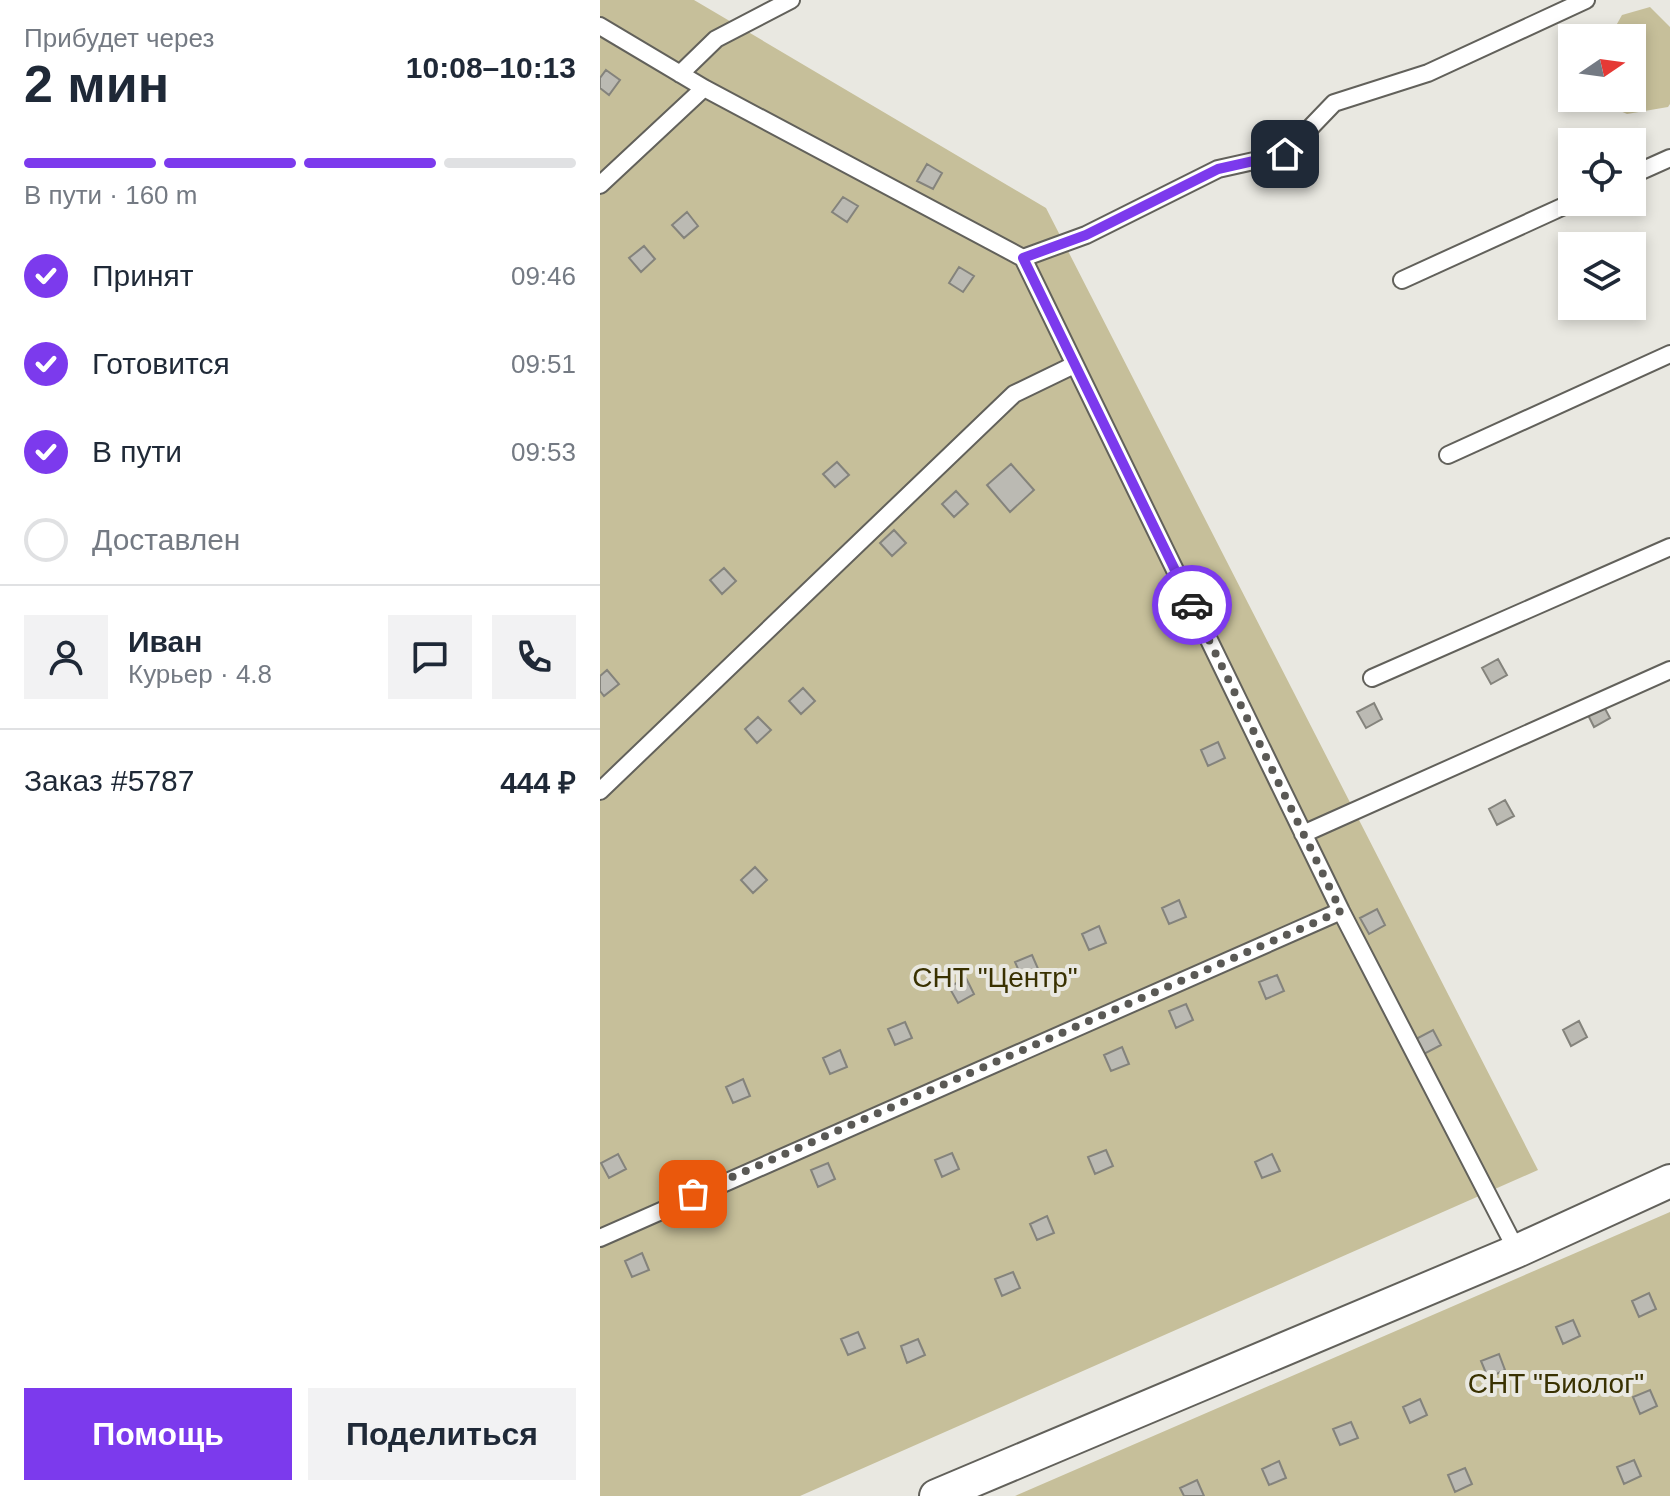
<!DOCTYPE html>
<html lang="ru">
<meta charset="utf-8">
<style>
body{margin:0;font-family:Arial,sans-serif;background:#f2f2f3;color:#1f2937;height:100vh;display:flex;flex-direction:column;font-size:30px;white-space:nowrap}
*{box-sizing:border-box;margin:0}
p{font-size:26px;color:#747a83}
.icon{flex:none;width:44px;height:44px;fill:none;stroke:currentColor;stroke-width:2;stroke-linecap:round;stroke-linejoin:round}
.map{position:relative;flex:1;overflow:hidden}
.panel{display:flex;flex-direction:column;background:#fff;width:600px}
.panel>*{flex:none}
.needle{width:52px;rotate:77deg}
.fabs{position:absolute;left:958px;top:24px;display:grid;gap:16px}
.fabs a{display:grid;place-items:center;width:88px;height:88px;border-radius:0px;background:#fff;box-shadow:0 4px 12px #0003;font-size:40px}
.pin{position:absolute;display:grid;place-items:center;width:68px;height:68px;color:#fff;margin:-34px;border-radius:16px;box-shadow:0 4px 12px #0006}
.courier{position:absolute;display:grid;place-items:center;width:80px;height:80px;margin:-40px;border:6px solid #7c3aed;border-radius:50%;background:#fff;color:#222;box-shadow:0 2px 10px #0007}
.head em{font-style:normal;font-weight:700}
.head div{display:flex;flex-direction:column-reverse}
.head{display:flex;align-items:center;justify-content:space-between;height:136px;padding:0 24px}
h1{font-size:52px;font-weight:700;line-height:60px}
.bar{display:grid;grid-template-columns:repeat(4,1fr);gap:12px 8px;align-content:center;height:96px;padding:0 24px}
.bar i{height:10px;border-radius:6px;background:#e0e1e3}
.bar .selected{background:#7c3aed}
.bar p{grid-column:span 4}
.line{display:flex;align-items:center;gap:20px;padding:0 24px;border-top:2px solid #e0e1e3}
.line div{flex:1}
.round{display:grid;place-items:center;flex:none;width:84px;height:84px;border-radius:0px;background:#f2f2f3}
ol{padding:0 24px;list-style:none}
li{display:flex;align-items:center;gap:24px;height:88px}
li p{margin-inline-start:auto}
li .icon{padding:8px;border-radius:50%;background:#7c3aed;color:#fff;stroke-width:4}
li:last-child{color:#747a83}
li i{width:44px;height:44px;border:4px solid #e0e1e3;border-radius:50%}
.primary-button{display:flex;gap:16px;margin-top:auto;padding:16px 24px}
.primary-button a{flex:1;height:92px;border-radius:0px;background:#7c3aed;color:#fff;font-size:32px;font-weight:700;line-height:92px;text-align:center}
.primary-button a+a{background:#f2f2f3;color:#1f2937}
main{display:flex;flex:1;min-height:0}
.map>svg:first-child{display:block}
.green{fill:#c6bf9a}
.building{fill:#bbbab3;stroke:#84837c;stroke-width:2}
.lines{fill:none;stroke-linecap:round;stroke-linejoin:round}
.service-casing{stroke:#62615b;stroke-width:20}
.minor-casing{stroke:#62615b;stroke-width:36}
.service{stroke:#fff;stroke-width:16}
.minor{stroke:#fff;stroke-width:32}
.done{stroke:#5a5955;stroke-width:8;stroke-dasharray:0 14.4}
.route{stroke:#7c3aed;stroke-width:10}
.labels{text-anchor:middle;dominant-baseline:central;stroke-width:8;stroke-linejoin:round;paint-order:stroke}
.park-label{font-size:28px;fill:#393101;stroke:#e9e8e1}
</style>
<main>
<section class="panel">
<div class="head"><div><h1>2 мин</h1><p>Прибудет через</p></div><em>10:08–10:13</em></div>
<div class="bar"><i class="selected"></i><i class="selected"></i><i class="selected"></i><i></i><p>В пути · 160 m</p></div>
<ol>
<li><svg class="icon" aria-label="check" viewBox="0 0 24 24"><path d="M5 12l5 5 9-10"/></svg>Принят<p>09:46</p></li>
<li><svg class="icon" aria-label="check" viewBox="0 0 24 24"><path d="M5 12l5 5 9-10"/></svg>Готовится<p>09:51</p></li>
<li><svg class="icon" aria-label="check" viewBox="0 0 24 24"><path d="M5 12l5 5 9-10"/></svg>В пути<p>09:53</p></li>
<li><i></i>Доставлен</li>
</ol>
<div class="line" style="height:144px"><a class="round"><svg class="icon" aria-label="person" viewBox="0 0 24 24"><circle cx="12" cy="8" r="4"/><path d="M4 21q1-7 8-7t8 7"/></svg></a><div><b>Иван</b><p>Курьер · 4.8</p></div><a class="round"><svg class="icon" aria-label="chat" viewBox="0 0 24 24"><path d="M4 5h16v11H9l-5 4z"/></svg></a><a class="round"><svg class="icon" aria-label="phone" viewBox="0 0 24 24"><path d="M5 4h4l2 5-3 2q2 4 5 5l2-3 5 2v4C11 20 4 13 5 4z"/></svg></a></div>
<div class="line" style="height:104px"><div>Заказ #5787</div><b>444 ₽</b></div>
<div class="primary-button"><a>Помощь</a><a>Поделиться</a></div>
</section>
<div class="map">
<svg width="1070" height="1496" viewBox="0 0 1070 1496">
<rect width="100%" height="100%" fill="#e9e8e1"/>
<path class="green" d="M0,0H94L446,208L938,1170L200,1496H0Z
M1050,7L1070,27V104L1068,107L1027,114L991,98H1032V38H1009L1022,15Z
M1070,1212V1496H415Z"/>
<path class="building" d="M6,70L20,80L9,95L0,88V78Z
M327,164L342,173L333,189L317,181Z
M243,197L258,206L247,222L232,212Z
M87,212L98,226L84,238L72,225Z
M44,246L55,259L41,272L29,258Z
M359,267L374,276L363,292L349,283Z
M237,462L249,475L235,487L223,474Z
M411,464L434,490L410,512L387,485Z
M356,491L368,504L354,517L342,504Z
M294,530L306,543L292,556L280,543Z
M124,568L136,581L122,594L110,580Z
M898,659L907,675L891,684L882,668Z
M7,670L19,684L4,696L0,691V676Z
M203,688L215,701L201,714L189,701Z
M774,703L782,719L766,728L757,712Z
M1002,703L1010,718L994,727L986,711Z
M158,717L171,730L157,743L145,729Z
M618,742L625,758L608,766L601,750Z
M905,800L914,816L897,825L889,809Z
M155,867L167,880L153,893L141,880Z
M579,900L586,917L569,924L562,908Z
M777,909L785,925L769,934L760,918Z
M499,926L506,943L489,950L482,934Z
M432,955L439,971L422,978L415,962Z
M677,975L684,991L666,999L659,982Z
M366,978L374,994L358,1003L349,987Z
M586,1004L593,1020L576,1028L569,1011Z
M979,1021L987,1037L971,1046L963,1030Z
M305,1022L312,1038L295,1045L288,1029Z
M833,1030L841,1045L824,1054L816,1039Z
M522,1047L529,1064L511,1071L504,1055Z
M240,1050L247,1067L230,1074L223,1058Z
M143,1079L150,1096L133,1103L126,1087Z
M506,1150L513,1166L495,1174L488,1157Z
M352,1153L359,1169L342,1177L335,1160Z
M18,1154L26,1169L9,1178L1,1163Z
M672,1154L680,1171L662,1178L655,1162Z
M228,1163L235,1179L218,1187L211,1170Z
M447,1216L454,1233L437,1240L430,1224Z
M42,1253L49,1270L32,1277L25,1261Z
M413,1272L420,1288L402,1296L395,1279Z
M1049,1293L1056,1309L1039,1317L1032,1301Z
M973,1320L980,1336L963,1344L956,1327Z
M258,1332L265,1348L248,1355L241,1339Z
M318,1339L325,1355L307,1363L301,1346Z
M899,1354L905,1370L888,1378L881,1361Z
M1050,1390L1057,1406L1040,1414L1033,1397Z
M820,1399L827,1415L810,1423L803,1407Z
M751,1422L758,1438L740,1445L733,1429Z
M1034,1460L1041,1476L1024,1484L1017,1467Z
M679,1461L686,1478L669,1485L662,1469Z
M865,1468L872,1484L855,1492L848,1475Z
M597,1480L604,1496H584L580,1488Z"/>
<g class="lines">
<g class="service-casing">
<path id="service" d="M0,26L104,88L423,258L741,911L917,1251
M80,74L116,39L191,0
M1032,175L1070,158
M0,185L104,88
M423,258L486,235L618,169L685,154L734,103L828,73L986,0
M802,280L973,202
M848,455L1070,354
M772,678L1070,547
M0,791L414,394L474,365
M703,834L1070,670
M0,1238L741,911"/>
</g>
<g class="minor-casing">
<path id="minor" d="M336,1496L917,1251L1070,1181"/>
</g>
<use href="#service" class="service"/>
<use href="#minor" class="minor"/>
</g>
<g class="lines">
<path class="done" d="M93,1194L741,911L592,605"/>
<path class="route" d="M592,605L423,258L486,235L618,169L685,154"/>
</g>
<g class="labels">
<g class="park-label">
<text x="395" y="977">СНТ "Центр"</text>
<text x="956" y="1383">СНТ "Биолог"</text>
</g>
</g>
</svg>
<div class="fabs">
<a><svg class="needle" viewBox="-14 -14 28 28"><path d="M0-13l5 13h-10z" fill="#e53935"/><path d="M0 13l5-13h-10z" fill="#747a83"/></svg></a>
<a><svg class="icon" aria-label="locate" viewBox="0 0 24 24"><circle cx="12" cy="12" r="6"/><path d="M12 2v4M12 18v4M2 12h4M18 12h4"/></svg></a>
<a><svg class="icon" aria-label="layers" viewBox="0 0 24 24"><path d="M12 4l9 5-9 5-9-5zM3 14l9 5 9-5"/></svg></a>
</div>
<div class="pin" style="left:93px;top:1194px;background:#ea580c"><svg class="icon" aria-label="bag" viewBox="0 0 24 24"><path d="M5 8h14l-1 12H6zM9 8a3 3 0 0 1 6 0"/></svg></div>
<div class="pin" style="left:685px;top:154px;background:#1f2937"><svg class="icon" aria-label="home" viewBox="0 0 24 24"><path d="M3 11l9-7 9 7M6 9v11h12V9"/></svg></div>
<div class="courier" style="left:592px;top:605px"><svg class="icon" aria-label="car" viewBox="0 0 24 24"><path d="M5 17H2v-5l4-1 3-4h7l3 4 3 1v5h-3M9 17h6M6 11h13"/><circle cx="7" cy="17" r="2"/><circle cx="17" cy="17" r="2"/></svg></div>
</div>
</main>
